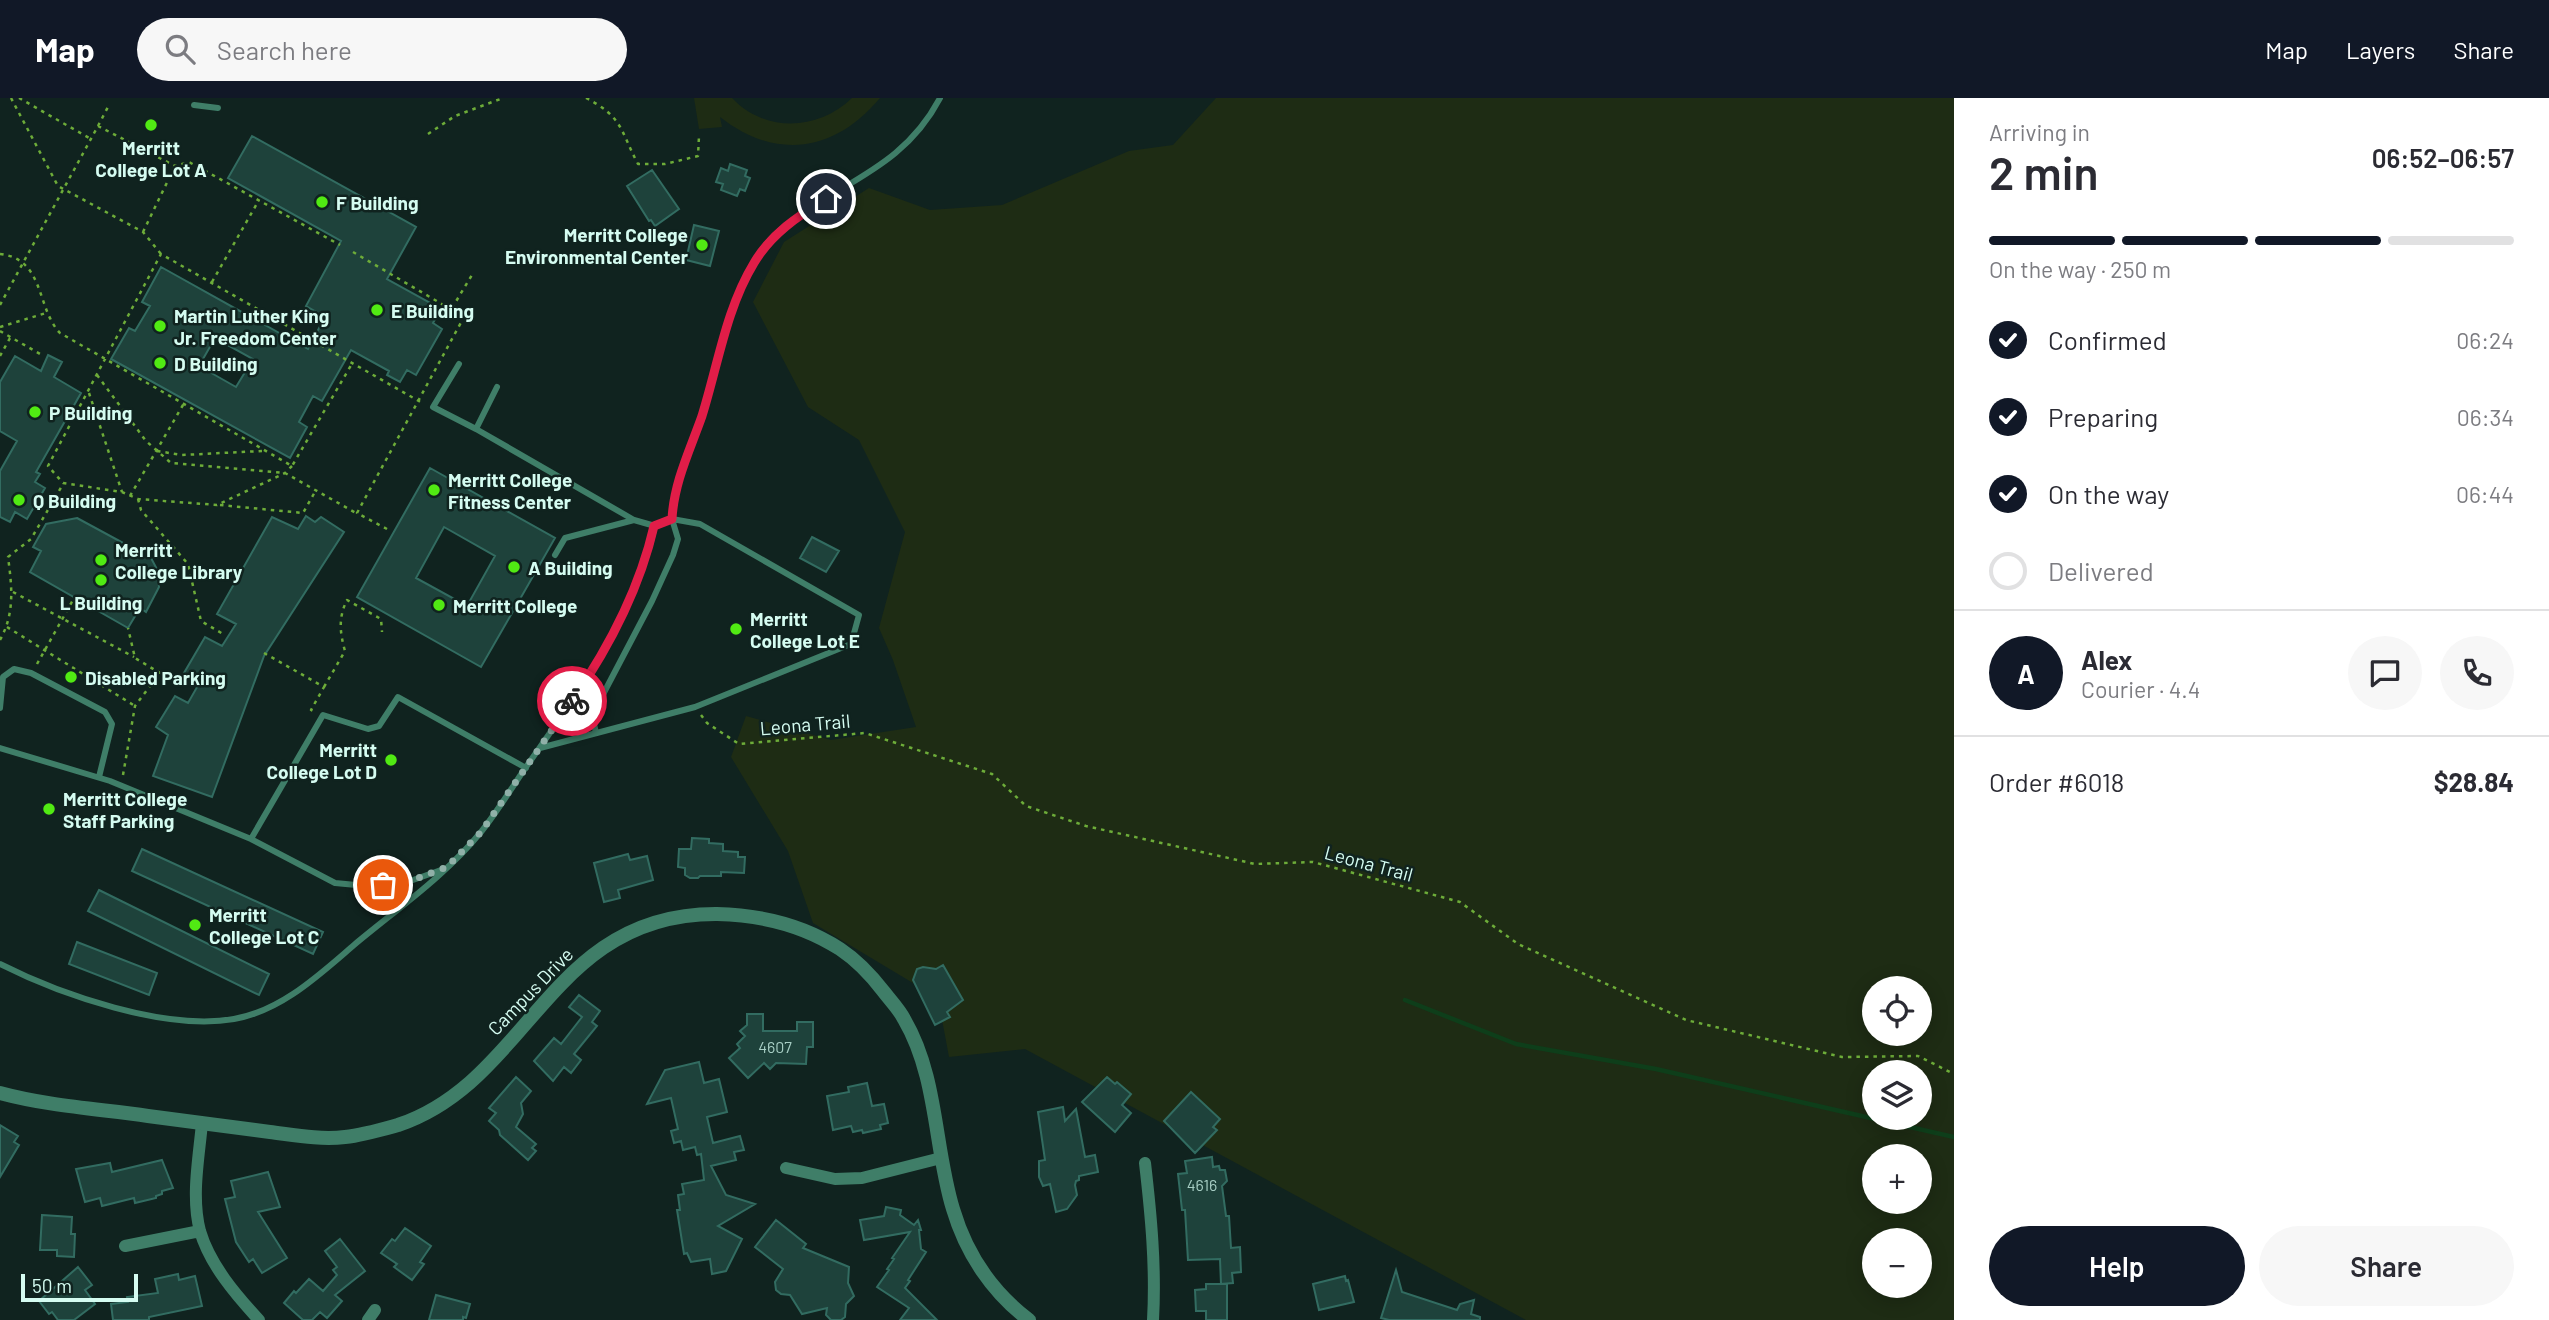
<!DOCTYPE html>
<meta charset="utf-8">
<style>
body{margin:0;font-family:Barlow,sans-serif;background:#f7f7f7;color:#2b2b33;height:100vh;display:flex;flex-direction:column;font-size:26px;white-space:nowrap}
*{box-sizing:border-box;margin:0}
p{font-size:23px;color:#7c7c81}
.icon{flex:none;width:38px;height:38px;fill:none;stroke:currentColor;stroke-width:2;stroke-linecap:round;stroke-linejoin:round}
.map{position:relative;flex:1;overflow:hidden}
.drawer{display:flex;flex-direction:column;background:#fff;width:595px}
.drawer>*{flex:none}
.tools{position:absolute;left:1862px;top:878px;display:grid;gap:14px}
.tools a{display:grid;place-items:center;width:70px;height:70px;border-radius:50%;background:#fff;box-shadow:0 4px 18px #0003;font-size:35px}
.scale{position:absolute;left:21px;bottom:18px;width:117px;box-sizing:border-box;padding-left:7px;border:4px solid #d5fcf1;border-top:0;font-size:19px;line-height:24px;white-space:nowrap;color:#d5fcf1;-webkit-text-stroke:5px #10231f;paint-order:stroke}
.pin{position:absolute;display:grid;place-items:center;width:60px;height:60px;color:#fff;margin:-30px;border:4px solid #fff;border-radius:50%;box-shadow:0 2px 7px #0007}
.courier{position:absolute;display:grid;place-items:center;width:70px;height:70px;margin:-35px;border:5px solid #e11d48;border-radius:50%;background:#fff;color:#222;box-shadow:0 2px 9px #0007}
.head em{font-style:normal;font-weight:600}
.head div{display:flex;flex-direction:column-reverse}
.head{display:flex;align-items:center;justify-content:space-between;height:119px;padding:0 35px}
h1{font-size:46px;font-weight:600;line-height:52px}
.bar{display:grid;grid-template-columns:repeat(4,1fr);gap:10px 7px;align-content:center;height:84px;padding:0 35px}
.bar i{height:9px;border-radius:5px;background:#e1e1e2}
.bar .on{background:#111827}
.bar p{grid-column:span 4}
.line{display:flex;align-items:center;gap:18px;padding:0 35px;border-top:2px solid #e1e1e2}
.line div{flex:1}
.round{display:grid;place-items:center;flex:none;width:74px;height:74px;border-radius:37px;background:#f7f7f7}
ol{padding:0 35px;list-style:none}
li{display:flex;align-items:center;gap:21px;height:77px}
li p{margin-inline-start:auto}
li .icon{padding:7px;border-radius:50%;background:#111827;color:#fff;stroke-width:4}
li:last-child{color:#7c7c81}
li i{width:38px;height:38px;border:4px solid #e1e1e2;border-radius:50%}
.action{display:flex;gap:14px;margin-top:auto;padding:14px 35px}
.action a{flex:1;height:80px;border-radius:42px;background:#111827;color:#fff;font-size:28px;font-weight:600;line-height:80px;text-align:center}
.action a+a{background:#f7f7f7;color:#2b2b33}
header{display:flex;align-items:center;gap:42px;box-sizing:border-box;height:98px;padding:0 35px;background:#111827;color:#fff}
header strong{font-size:33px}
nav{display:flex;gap:38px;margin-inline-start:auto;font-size:24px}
.search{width:490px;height:63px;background:#f7f7f7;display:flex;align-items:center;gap:18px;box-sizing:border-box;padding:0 24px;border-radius:38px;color:#7c7c81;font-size:26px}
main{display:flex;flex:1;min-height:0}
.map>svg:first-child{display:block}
.green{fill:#1e2c14;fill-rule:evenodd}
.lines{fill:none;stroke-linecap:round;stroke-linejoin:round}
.stream{stroke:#0e3e1a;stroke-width:4.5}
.building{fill:#1e423b;stroke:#326c61;stroke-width:2;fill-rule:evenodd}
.path{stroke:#6dac39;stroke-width:2.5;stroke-dasharray:3.5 5;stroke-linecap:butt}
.service{stroke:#3f7e68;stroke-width:6}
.minor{stroke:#3f7e68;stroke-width:12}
.tertiary{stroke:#3f7e68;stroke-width:14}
.done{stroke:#90b0a8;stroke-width:7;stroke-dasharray:0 12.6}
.route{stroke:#e11d48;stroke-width:9}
.poi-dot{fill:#51ea13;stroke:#10231f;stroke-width:2.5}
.labels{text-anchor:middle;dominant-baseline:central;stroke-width:5;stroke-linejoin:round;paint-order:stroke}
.number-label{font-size:16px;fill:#a7cec4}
.poi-label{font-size:19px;font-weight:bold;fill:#d5fcf1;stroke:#10231f;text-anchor:start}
.street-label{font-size:19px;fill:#d5fcf1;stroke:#10231f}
</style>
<header>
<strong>Map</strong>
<div class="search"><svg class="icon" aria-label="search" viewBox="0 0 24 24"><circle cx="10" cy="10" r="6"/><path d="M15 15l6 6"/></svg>Search here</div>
<nav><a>Map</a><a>Layers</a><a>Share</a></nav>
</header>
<main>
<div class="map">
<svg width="1954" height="1222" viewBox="0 0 1954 1222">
<rect width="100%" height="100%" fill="#10231f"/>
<path class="green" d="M694,0H732C765,35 818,33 852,0H880C835,54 776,63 720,19L722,29L699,31Z
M1216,0H1954V1222H1526L1025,951L949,959L938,900L813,825L788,753L731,659L746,618L831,642L916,629L893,562L879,530L905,434L859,342L808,309L753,204L784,144L869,90L930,112L1002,107L1129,53L1173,47ZM1874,891H1920V936H1874ZM1874,975H1920V1020H1874ZM1874,1059H1920V1104H1874ZM1874,1143H1920V1188H1874Z"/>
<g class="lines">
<path class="stream" d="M1405,902L1516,946L1656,971L1954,1039"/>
</g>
<path class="building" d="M252,38L416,129L387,181L441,211L433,225L442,231L416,277L407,272L400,284L387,277L389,273L351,252L322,303L313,298L299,324L307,329L290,360L111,261L129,230L135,233L150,208L142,204L161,169L308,251L325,219L306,208L341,143L228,80ZM215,240L253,261L236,289L199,268Z
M730,66L747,72L745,78L750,80L745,93L740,91L737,98L721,92L723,86L716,84L721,70L728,73Z
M652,72L679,111L655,128L651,122L649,123L627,88Z
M694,127L719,133L710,168L686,162Z
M48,257L62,264L54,279L81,295L36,374L40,376L35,384L45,390L27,421L15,414L10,424L0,419V373L17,343L0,333V284L15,258L41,273Z
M430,370L555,440L481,569L357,499ZM444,429L495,458L467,508L416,480Z
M306,418L315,424L321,419L344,434L264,558L212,699L153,678L168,637L156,629L175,598L188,605L200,584L184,575L205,539L222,548L236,526L217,516L272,419L298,431Z
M77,420L151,460L158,473L159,489L146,514L140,510L128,530L30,474L41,453L33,449L46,426Z
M812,439L839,453L826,474L800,460Z
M692,740L709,741V745L723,746V753L738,754V759H745L744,775L721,774V778H700L698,780H690L685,777V770L678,769L679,751H691Z
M142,751L323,834L313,856L132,773Z
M628,756L630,762L647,758L653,782L618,792L620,800L604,804L594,765Z
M99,792L269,876L259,897L88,813Z
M77,844L157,875L149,897L69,866Z
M943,867L963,902L947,914L950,919L935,927L913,882L917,871L923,869L936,871Z
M579,897L600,913L592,924L597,928L574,956L581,962L571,975L564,969L553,983L534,963L554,940L561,946L582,919L569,909Z
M747,916H763V933H797V924H813V949H807L806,966L776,965L770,971L764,965L748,980L729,960L740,950L737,946L745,938L740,933L747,927Z
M699,964L704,985L719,981L727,1014L707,1019L713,1045L740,1038L744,1052L734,1054L736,1062L711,1068L726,1097L755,1106L718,1128L742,1141L726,1173L712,1176L710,1161L691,1164L687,1155L684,1156L677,1112H680L678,1097L684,1096L682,1086L704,1082L701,1056L697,1057L695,1049L683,1052L681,1043L674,1045L671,1033L678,1031L671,1000L647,1006L665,972Z
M516,979L531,993L521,1005L523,1016L516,1029L536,1046L532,1050L536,1053L528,1062L500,1037L499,1032L489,1023L496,1015L489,1010Z
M1107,979L1115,986L1117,984L1131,996L1122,1007L1131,1015L1115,1034L1082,1004Z
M867,985L872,1008L884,1006L888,1025L880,1027L881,1031L863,1035L862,1032L853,1034L851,1028L833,1032L827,998L849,994L848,989Z
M1191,994L1220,1021L1213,1029L1217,1032L1195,1055L1164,1023Z
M1063,1009L1065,1023L1076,1011L1085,1059L1095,1057L1098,1074L1079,1078V1082L1076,1083L1075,1087L1077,1097L1067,1111L1056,1114L1050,1086L1043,1088L1039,1079V1063L1045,1062L1038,1014Z
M0,1027L18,1038L14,1044L19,1047L0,1079Z
M1212,1059L1213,1069L1219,1068L1220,1072H1225L1227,1083L1222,1088L1226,1118H1229L1231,1150L1240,1149L1241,1174L1232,1175L1233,1185L1221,1186L1220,1161L1188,1162L1185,1112H1182L1178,1076L1187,1075L1185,1063Z
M162,1062L173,1090L162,1093V1096L156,1098V1100L135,1105L134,1100L102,1108L100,1100L85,1104L76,1071L110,1065L112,1074Z
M268,1074L280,1109L258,1114L287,1160L262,1175L253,1161L249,1164L236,1144L225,1101L235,1099L231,1083Z
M886,1109L901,1112L900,1117L914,1127L918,1122L921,1132H919L921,1151L926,1154L908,1182L910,1183L905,1190L937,1222H900L909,1210L877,1189L889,1172L887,1171L894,1161L892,1160L910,1134L864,1142L860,1122L884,1118Z
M42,1117L72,1119L71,1136H75L74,1159L57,1158V1152H40Z
M776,1122L806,1146L803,1150L849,1169L848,1185L854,1198L846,1206L845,1219L841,1222H831L826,1217L827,1210L802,1216L790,1197L781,1196L776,1192L775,1184L783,1171L755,1149Z
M405,1130L431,1148L420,1164L424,1166L412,1182L394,1169L397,1166L381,1155L392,1141L395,1143Z
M340,1141L365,1173L335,1197L342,1203L327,1220L320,1214L312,1222H303L284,1205L294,1193L296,1195L309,1181L323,1193L337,1177L333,1172L337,1169L325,1153Z
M78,1169L92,1187L85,1192L95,1206L74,1222H58L52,1214L49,1216L39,1203Z
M1396,1172L1402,1194L1457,1212L1460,1206L1474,1202L1471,1216L1480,1219V1222H1389L1381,1220Z
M178,1176L179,1182L195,1178L202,1208L149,1219V1222H113L111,1206L128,1204L127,1199L158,1195L155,1181Z
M1345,1178L1346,1183L1348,1182L1354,1204L1319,1212L1313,1186Z
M1206,1186H1227V1222H1206V1213H1196L1195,1192L1206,1191Z
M436,1197L470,1206L466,1220L463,1219V1222H429Z"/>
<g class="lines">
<path class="path" d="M11,0L58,88L143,134L161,156
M19,0L91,41
M586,0C623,19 620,32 638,66H665L698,58L699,38
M98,28L109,7
M428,36L455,18L503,0
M143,134L175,68
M353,154L464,219L357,415L387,431
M0,156C45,161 36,210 60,235L292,368L353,264
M212,184L259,102
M0,207L98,28L175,68L189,64L340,147
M452,210L472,177
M0,229L46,215
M0,233L40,256
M0,258L10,240
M97,277L146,343L171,365L285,375L356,415
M89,295L122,394
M157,353L182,357L262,353
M292,368L285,375L217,407L138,401L122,394L63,385L48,368L161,156L424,306
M130,398L183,307
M138,401L141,412L188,466L201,523L223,536
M220,407L303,415L316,392
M13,494L134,559
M7,529L135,608
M0,542C15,515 12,489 8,459L31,441L63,386
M264,555L324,589L311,612L313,613
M37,566L73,502
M324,589L345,553C340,535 338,520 347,502L381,521L382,534
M701,617L707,625L739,646L865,635L992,676L1026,708L1086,728L1255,766L1313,764L1460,804L1518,846L1686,922L1842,959L1918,958L1954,976
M123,677L135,608L160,575L135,560L128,530"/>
<path class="service" d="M194,7L218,10
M459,266L433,309L476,331
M497,289L476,331L634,422L655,428
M555,457L565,440L634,422
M0,610L3,579L14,571L31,575L105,614L112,626L99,679
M0,650L110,683L251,741L335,785L367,788L399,787L441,772
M540,650L695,609L851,546L859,517L700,426L672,421L678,441L673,457L652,503L598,606L594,626L596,635
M251,741L323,617L368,631L379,628L398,599L526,670
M0,866C61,897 166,933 234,921C281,913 319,877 354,847C397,811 445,778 481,734C497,714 511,691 526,669C578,596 634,517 655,428L672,421C674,384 690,353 701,319C720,264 733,173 778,134C836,84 901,74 940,0"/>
<path class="minor" d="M202,1025C199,1059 191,1099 200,1133C210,1167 236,1197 259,1222
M1145,1065C1151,1117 1156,1169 1153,1222
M786,1070L835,1081L862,1080L941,1060
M125,1148L200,1133
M368,1222L375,1212"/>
<path class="tertiary" d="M0,995C48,1008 99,1011 148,1018C189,1023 229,1029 270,1034C294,1037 320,1042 345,1039C363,1037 380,1032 398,1027C530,983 549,815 717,816C761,817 803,827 840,851C858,863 871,877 884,894C890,902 899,911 904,921C938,979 934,1049 953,1111C966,1155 992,1194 1029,1222"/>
</g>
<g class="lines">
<path class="done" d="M383,787H400L447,769L481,734L572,603"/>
<path class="route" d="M572,603C608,551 640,489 654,428L672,421C674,384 690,352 702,318C718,267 726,211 754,165C771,136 798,118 826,101"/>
</g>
<g class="poi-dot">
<circle cx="151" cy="27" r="7"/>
<circle cx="322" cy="104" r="7"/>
<circle cx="702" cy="147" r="7"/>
<circle cx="377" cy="212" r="7"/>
<circle cx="160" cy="228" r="7"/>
<circle cx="160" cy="265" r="7"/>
<circle cx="35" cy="314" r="7"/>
<circle cx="434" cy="392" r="7"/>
<circle cx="19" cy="402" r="7"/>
<circle cx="101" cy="462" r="7"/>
<circle cx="514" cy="469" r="7"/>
<circle cx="101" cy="482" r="7"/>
<circle cx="439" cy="507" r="7"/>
<circle cx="736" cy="531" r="7"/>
<circle cx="71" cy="579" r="7"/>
<circle cx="391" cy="662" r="7"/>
<circle cx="49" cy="711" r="7"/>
<circle cx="195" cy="827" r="7"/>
</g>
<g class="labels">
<g class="number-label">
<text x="775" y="948">4607</text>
<text x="1202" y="1086">4616</text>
</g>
<g class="poi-label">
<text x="151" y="49" text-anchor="middle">Merritt<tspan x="151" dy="22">College Lot A</tspan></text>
<text x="336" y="104">F Building</text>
<text x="688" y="136" text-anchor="end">Merritt College<tspan x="688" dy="22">Environmental Center</tspan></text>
<text x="391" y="212">E Building</text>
<text x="174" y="217">Martin Luther King<tspan x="174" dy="22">Jr. Freedom Center</tspan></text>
<text x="174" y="265">D Building</text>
<text x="49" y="314">P Building</text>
<text x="448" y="381">Merritt College<tspan x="448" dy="22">Fitness Center</tspan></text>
<text x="33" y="402">Q Building</text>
<text x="115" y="451">Merritt<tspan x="115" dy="22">College Library</tspan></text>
<text x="528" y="469">A Building</text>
<text x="101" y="504" text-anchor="middle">L Building</text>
<text x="453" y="507">Merritt College</text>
<text x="750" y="520">Merritt<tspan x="750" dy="22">College Lot E</tspan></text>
<text x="85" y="579">Disabled Parking</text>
<text x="377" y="651" text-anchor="end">Merritt<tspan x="377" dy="22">College Lot D</tspan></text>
<text x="63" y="700">Merritt College<tspan x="63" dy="22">Staff Parking</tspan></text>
<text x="209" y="816">Merritt<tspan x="209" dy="22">College Lot C</tspan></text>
</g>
<g class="street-label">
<text transform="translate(805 626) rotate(-5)">Leona Trail</text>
<text transform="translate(1369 765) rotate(15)">Leona Trail</text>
<text transform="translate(530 893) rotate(-46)">Campus Drive</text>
</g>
</g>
</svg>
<div class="tools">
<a><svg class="icon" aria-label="locate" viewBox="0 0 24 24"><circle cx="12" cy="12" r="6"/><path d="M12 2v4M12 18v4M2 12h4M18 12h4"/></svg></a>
<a><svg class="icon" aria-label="layers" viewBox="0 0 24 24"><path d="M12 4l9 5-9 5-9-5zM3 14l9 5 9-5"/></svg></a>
<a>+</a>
<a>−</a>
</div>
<div class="scale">50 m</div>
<div class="pin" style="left:383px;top:787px;background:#ea580c"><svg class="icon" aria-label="bag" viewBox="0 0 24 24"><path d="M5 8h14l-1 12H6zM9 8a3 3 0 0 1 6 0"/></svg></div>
<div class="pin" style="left:826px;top:101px;background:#1f2937"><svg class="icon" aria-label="home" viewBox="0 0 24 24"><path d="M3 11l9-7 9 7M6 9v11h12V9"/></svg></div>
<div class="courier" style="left:572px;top:603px"><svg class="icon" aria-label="bike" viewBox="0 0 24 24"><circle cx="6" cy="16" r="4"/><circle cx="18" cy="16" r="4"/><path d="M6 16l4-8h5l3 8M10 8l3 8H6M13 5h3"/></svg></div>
</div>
<section class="drawer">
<div class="head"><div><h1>2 min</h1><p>Arriving in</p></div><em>06:52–06:57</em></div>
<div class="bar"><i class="on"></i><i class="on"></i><i class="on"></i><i></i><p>On the way · 250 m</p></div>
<ol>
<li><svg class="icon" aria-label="check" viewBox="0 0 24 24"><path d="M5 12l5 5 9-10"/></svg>Confirmed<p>06:24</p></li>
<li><svg class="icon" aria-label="check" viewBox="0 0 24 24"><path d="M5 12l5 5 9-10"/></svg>Preparing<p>06:34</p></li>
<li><svg class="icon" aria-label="check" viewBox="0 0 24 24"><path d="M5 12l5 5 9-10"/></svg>On the way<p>06:44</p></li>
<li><i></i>Delivered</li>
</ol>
<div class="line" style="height:126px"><b class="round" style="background:#111827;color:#fff">A</b><div><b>Alex</b><p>Courier · 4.4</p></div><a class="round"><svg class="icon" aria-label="chat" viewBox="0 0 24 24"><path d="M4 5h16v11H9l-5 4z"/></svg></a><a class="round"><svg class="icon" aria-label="phone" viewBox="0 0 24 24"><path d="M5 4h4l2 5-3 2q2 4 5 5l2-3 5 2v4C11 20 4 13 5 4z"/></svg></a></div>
<div class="line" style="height:91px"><div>Order #6018</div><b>$28.84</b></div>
<div class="action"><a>Help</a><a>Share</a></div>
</section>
</main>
